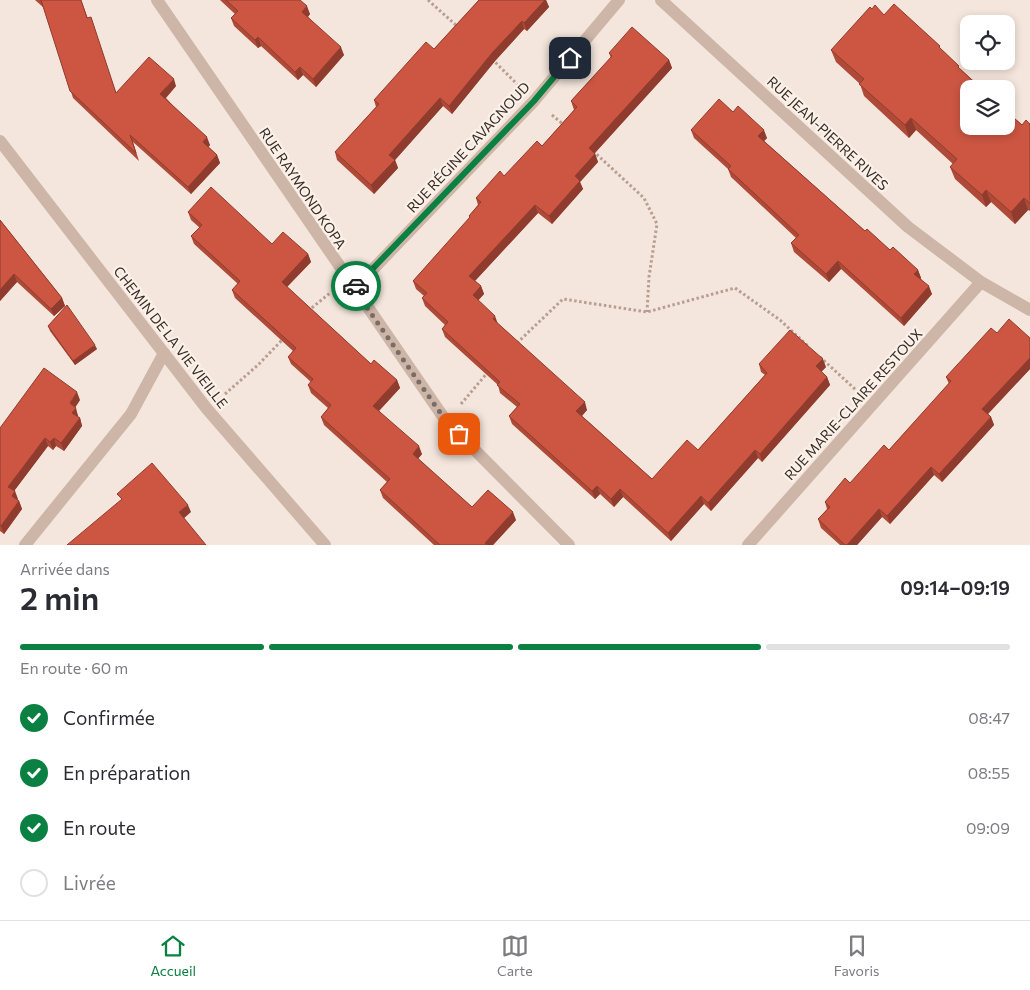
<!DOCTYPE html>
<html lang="fr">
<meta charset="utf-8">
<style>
body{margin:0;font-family:Commissioner,sans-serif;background:#f2f2f3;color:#2b2b33;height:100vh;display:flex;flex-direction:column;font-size:19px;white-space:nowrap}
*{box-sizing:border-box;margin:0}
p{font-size:16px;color:#7c7c81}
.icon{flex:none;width:28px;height:28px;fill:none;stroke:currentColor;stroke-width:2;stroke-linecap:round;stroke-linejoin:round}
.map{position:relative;height:545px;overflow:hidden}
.panel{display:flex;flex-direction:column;background:#fff;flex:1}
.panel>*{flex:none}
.controls{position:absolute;left:960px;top:15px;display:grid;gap:10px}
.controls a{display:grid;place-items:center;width:55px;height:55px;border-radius:10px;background:#fff;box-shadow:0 2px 8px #0003;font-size:25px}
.pin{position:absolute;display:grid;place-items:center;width:42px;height:42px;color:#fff;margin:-21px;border-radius:10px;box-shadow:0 2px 8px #0006}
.courier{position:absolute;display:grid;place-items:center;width:50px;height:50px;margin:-25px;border:4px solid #0b8043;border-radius:50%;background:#fff;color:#222;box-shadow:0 1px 6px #0007}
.headline em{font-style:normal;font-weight:600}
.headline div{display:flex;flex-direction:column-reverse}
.headline{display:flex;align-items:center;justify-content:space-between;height:85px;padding:0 20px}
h1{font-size:32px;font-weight:600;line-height:38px}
.bar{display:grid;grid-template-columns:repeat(4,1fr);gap:8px 5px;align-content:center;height:60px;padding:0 20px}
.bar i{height:6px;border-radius:4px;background:#e1e1e2}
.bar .on{background:#0b8043}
.bar p{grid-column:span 4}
ol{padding:0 20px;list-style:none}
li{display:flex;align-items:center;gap:15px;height:55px}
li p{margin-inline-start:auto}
li .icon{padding:5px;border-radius:50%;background:#0b8043;color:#fff;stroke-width:4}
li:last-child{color:#7c7c81}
li i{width:28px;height:28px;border:2px solid #e1e1e2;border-radius:50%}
.dock{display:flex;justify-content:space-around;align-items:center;height:70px;border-top:1px solid #e1e1e2;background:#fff;font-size:14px;color:#7c7c81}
.dock a{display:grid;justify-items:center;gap:2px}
.dock .on{color:#0b8043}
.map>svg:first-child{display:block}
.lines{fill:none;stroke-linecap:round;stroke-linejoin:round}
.path{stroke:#b89e91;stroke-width:3;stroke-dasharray:2.5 2.5;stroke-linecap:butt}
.service{stroke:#cdb5a7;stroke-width:12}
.minor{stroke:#cdb5a7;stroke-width:12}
.wall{fill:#af4a39}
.shaded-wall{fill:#8f3c2e}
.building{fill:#cc5642;stroke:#8f3c2e}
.done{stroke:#7a6d67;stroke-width:5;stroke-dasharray:0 9}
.route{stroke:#0b8043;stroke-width:6}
.labels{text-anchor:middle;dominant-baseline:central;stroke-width:4.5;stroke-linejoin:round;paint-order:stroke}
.street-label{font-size:14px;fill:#392c28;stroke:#fbf1e9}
</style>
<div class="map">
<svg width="1030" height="545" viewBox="0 0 1030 545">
<rect width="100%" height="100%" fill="#f4e6dc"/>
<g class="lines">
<path class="path" d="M428,0L458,27
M492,59L517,84
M552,115L564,125
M593,151L644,198L657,224L649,277L647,312
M308,311L330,293
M517,343L563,299L647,312L735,288L780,320L808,346
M820,357L856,390
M225,394L258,365L284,338
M461,404L488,372"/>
<path class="service" d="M25,545L131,414L164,353"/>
<path class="minor" d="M157,0L446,421L569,545
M661,0L908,227L981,282L1030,310
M0,141L207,409L325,545
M354,289L534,101L619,0
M748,545L981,282"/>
</g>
<path class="wall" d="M35,0H81L116,93L176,86L166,98L210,145L208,147L217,155L220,163L191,194L133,142L139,161L73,98L44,8Z
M220,0H300L310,14L308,17L344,55L316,87L303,75L298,80L261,46L258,48L234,26L231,18L235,14Z
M479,0H546L549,7L527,31L524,29L495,61L452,114L443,106L395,160L398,168L374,194L337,160L335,152L376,107L374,100L434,49Z
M872,9L884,15L942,50L960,69L1022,125L1030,124V211L1028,210L1015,224L991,202L986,207L955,179L950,167L953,164L916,130L909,138L864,96L860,84L836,62L831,50Z
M609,53L669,60L672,68L595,153L598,162L580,182L583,189L552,224L538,213L475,281L481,286L484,294L478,300L498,324L587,410L582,416L652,479L698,450L765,375L761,372L759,364L826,367L821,372L827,377L830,385L762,462L758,458L711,511L704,504L671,541L623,497L614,507L600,494L595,499L512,424L509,416L517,407L500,393L498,385L445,337L442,329L445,325L425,306L422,298L424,296L416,289L413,281L470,218L469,216L478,205L476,198L504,176L542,146L574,110L571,101L611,58Z
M733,112L767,138L764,141L865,231L890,250L918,270L921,278V279L932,294L904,326L841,269L829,282L794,252L791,243L796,238L731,177L728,169L694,138L691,130Z
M188,212L272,244L308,254L311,262L287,287L371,364L397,380L400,388L379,411L422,454L418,459L472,507L516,520L493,545H434L383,498L380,490L387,482L324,425L321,417L328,408L311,393L308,385L311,382L291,364L288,357L293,351L235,298L232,290L238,284L194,244L191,236L200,228L191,220Z
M0,220L62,298L65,306L54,316L17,282L0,301Z
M48,326L97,349L75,365L50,331Z
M997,333L1030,338V369L988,414L991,417L994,425L942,482L934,475L890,524L882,517L857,545H840L821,528L818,519L827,509L825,502L850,483L889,450L949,384L946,377Z
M80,400L75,408L78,416V417L80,418L82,426L64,451L56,446L53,450L48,446L14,491L17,500L19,501L22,509L4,534L0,531V428Z"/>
<path class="shaded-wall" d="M545,0H546L549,7L527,31L524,23Z
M307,6L310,14L305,20L302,12Z
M522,21L524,29L495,61L452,114L449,106L492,53Z
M258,37L261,46L258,48L255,40Z
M341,47L344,55L316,87L313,79Z
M669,60L672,68L592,156L589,148Z
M300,67L303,75L298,80L295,72Z
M174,79L176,86L163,101L160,94Z
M440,98L443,106L395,160L398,168L374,194L371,185L389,155Z
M911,118L916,130L909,138L905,125Z
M764,130L767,138L761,144L758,136Z
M207,137L210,145L206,150L203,142Z
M595,154L598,162L580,182L583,189L552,224L549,216L575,176Z
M217,155L220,163L191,194L188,187Z
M986,190L991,202L986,207L982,195Z
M1024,198L1028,210L1015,224L1011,212Z
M535,205L538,213L472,284L469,276Z
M308,254L311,262L285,289L282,282Z
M838,261L841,269L829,282L826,274Z
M918,270L921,278L917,282L914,274Z
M14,274L17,282L0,301V290Z
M481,286L484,294L476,303L473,295Z
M929,286L932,294L904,326L901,318Z
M62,298L65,306L54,316L51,309Z
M495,316L498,324L493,319Z
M95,345L97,349L75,365L73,361Z
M1030,358V369L985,417L982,409Z
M823,359L826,367L819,374L816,366Z
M827,377L830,385L762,462L760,454Z
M397,380L400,388L376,414L373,406Z
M77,392L80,400L72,411L70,403Z
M585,402L587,410L579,419L576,411Z
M76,408L78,416L75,421L72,413Z
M991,417L994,425L942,482L939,474Z
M80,418L82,426L64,451L61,443Z
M45,438L48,446L11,495L8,487Z
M54,438L56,446L53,450L50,442Z
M419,446L422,454L416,461L413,454Z
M755,450L758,458L711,511L708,503Z
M931,467L934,475L890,524L887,516Z
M597,486L600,494L595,499L592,491Z
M620,489L623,497L614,507L611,499Z
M15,491L18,499L15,504L12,496Z
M701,496L704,504L671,541L668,533Z
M19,501L22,509L4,534L1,526Z
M188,505L191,512L182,520L179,512Z
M879,509L882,517L857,545H847Z
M513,512L516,520L493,545H485V543Z"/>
<path class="building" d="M41,0H81L87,18L91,17L116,93L149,57L174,79L160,94L207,137L203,142L217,155L188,187L130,135L136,153L70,91Z
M226,0H300L307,6L302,12L341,47L313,79L300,67L295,72L258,37L255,40L231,18L238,11Z
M479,0H545L524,23L522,21L492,53L449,106L440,98L389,155L395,160L371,185L335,152L379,104L374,100L426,42L434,49Z
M894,4L940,46L939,47L959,66L958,67L982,89H969V126H1006V111L1022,125L1026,120L1030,124V203L1024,198L1011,212L986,190L982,195L950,167L957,159L911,118L905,125L859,84L864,79L831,50L870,7L872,9L875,5L884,15Z
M632,27L669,60L589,148L595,154L575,176L580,181L549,216L535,205L469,276L481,286L473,295L495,316L493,319L585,402L576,411L652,479L687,440L698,450L767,373L759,364L790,330L823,359L816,366L827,377L760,454L755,450L708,503L701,496L668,533L620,489L611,499L597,486L592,491L509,416L520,404L497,385L500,382L442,329L448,322L422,298L427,293L413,281L470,217L469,216L481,202L476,198L500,171L504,176L537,141L542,146L577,107L571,101L612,56L609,53Z
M719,99L733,112L738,106L764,130L758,136L865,231L867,229L890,250L893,247L918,270L914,274L929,286L901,318L838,261L826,274L791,243L799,235L728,169L731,166L691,130Z
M211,187L272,244L283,232L308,254L282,282L371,364L374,360L397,380L373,406L419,446L413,454L472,507L488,490L513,512L485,543L487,545H440L380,490L390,479L321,417L331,405L308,385L313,379L288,357L296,348L232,290L240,281L191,236L202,225L188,212Z
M0,220L62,298L51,309L14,274L0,290Z
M67,305L95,345L73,361L48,326Z
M1009,319L1030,338V358L982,409L991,417L939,474L931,467L887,516L879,509L847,545H845L818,519L830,507L825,502L845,478L850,483L884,445L889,450L951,381L946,377L991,328L997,333Z
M44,368L77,392L70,403L76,408L72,413L80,418L61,443L54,438L50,442L45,438L8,487L15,491L12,496L19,501L1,526L0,525V428Z
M152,463L188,505L179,512L206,545H67L122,499L117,494Z"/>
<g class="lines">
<path class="done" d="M356,286L354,289L446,421L459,434"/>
<path class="route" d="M356,286L534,101L570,58"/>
</g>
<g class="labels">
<g class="street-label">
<text transform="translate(828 133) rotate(43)">RUE JEAN-PIERRE RIVES</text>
<text transform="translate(468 147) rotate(-47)">RUE RÉGINE CAVAGNOUD</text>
<text transform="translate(303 188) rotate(56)">RUE RAYMOND KOPA</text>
<text transform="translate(171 337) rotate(52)">CHEMIN DE LA VIE VIEILLE</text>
<text transform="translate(853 404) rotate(-48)">RUE MARIE-CLAIRE RESTOUX</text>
</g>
</g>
</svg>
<div class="controls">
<a><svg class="icon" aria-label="locate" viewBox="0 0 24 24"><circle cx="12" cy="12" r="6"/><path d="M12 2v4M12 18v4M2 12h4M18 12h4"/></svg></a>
<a><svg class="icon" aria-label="layers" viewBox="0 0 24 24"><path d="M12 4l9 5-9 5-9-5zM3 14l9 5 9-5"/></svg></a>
</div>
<div class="pin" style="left:459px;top:434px;background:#ea580c"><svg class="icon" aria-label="bag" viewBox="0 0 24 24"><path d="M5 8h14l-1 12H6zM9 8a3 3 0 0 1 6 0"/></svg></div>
<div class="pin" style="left:570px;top:58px;background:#1f2937"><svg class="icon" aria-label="home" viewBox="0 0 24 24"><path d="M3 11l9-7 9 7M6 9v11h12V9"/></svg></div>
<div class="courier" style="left:356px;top:286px"><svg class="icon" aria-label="car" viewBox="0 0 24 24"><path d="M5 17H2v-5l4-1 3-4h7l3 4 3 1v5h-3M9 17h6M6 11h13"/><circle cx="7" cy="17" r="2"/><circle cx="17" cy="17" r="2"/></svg></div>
</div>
<section class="panel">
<div class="headline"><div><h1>2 min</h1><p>Arrivée dans</p></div><em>09:14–09:19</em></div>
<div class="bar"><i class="on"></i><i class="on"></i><i class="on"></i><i></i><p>En route · 60 m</p></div>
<ol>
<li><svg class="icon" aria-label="check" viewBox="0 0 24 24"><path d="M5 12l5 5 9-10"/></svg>Confirmée<p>08:47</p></li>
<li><svg class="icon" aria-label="check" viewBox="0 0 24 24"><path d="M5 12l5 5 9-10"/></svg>En préparation<p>08:55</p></li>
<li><svg class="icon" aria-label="check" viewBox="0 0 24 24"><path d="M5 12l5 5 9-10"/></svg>En route<p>09:09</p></li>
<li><i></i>Livrée</li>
</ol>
</section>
<nav class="dock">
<a class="on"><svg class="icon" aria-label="home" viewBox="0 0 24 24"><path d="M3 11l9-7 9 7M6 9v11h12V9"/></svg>Accueil</a>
<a><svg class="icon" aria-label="map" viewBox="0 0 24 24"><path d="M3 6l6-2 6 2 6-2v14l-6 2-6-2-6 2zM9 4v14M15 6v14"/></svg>Carte</a>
<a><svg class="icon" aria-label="saved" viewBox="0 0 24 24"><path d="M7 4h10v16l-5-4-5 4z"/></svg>Favoris</a>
</nav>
